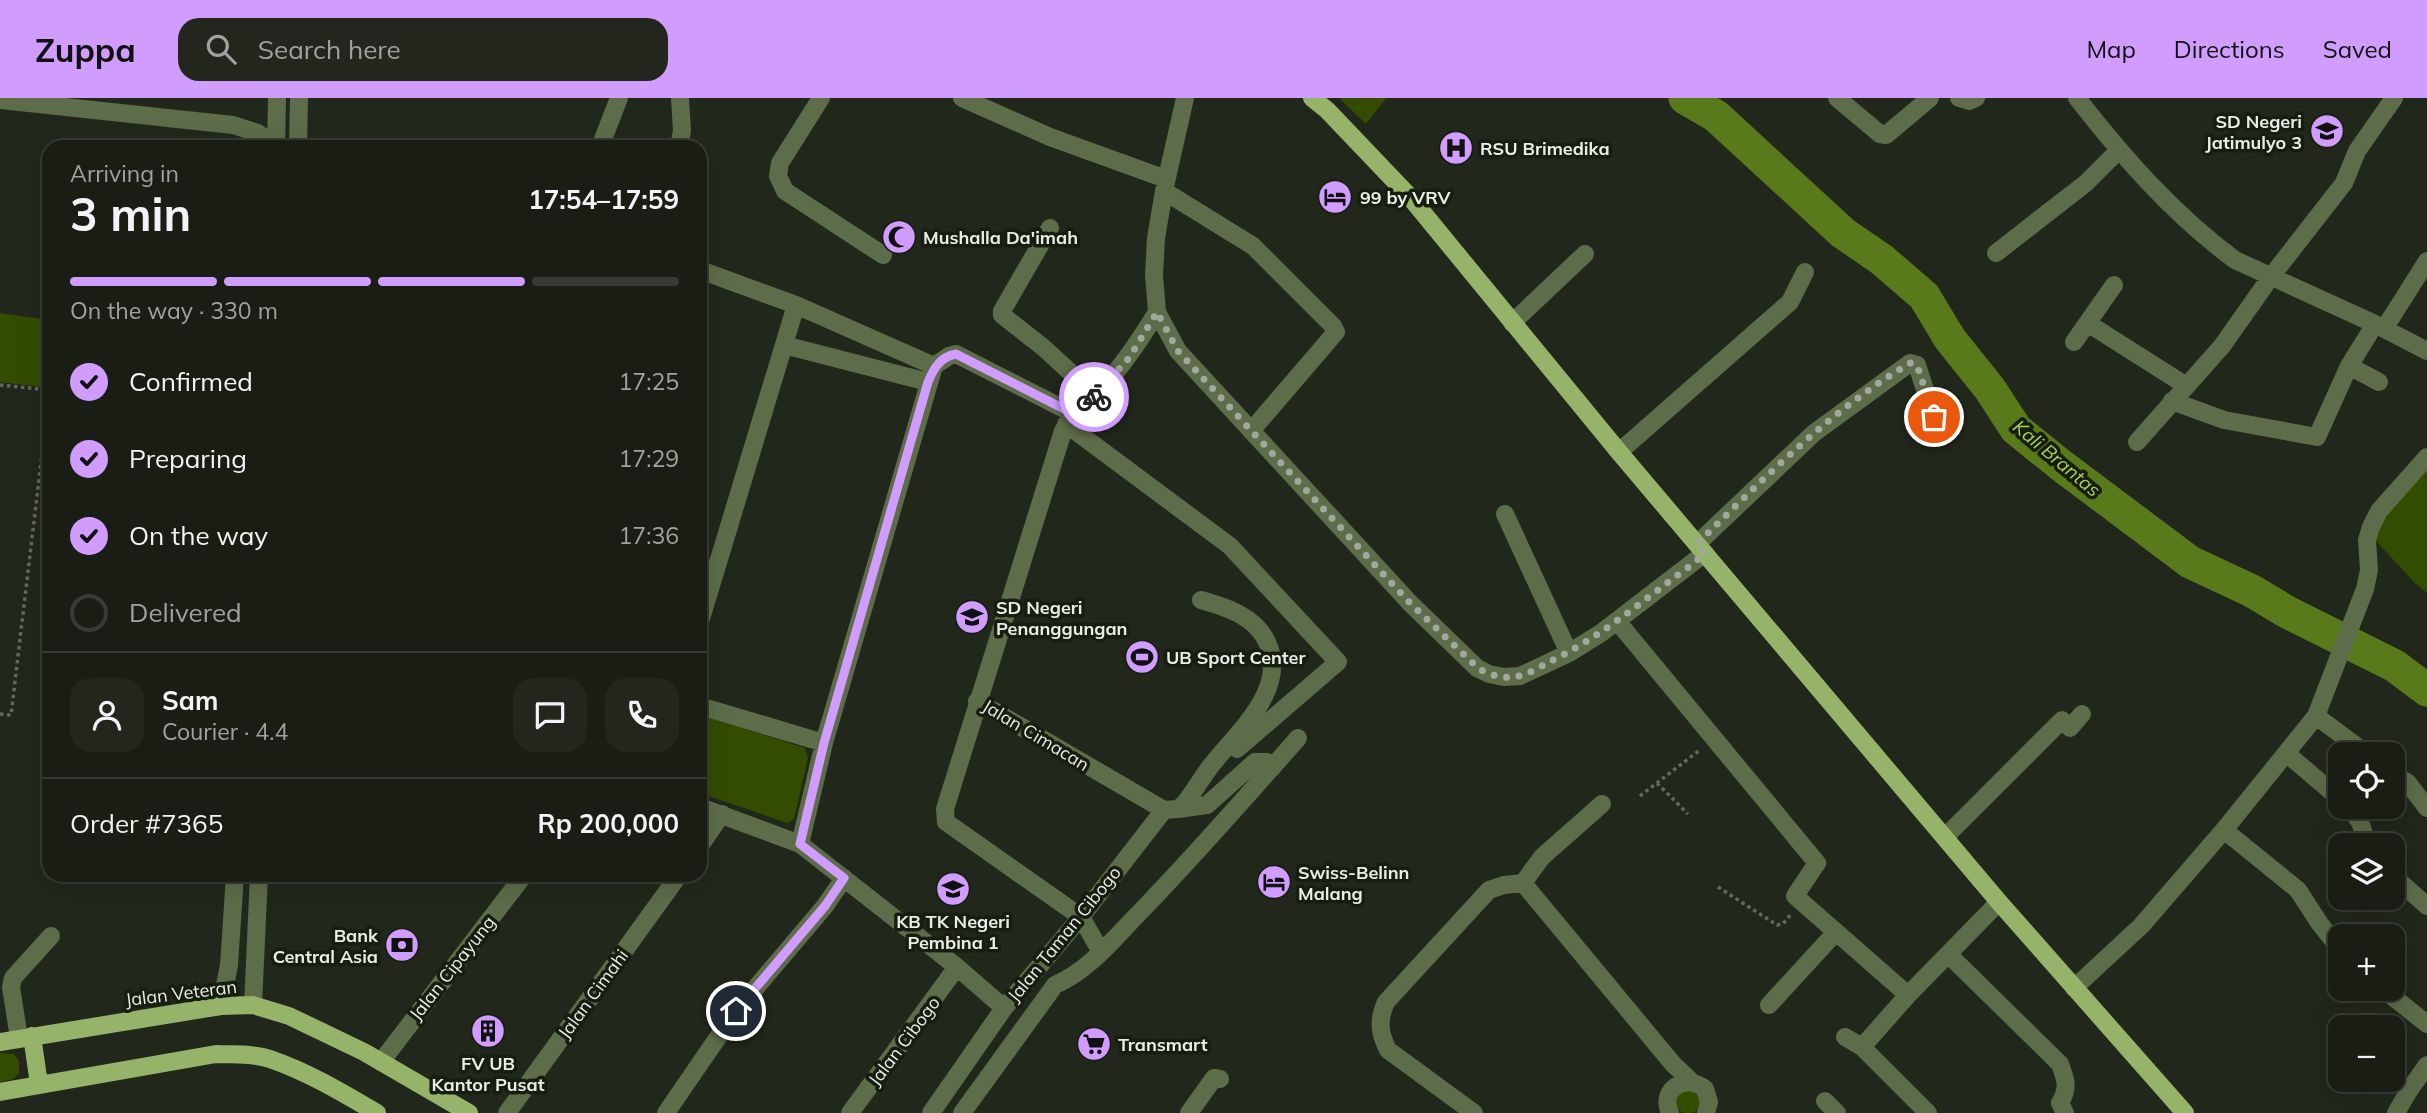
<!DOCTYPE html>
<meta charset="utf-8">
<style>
body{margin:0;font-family:Mulish,sans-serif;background:#23261d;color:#f1f3f6;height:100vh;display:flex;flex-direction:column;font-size:26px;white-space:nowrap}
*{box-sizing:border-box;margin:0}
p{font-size:23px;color:#9fa2a0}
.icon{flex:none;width:38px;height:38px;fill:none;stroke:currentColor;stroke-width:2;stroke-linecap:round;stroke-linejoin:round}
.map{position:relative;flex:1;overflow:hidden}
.drawer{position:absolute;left:42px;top:42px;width:665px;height:742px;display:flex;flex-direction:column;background:#1a1d14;border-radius:21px;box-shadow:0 7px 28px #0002,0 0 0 2px #383b34}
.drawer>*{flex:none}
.controls{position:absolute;left:2328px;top:644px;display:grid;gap:14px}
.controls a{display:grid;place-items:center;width:77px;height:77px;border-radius:14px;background:#1a1d14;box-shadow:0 7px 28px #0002,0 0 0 2px #383b34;font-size:35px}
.pin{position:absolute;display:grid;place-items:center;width:60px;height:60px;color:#fff;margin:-30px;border:4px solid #fff;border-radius:50%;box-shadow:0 2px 7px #0007}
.courier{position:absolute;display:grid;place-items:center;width:70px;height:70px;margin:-35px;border:5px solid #d09dff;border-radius:50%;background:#fff;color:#222;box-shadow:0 2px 9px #0007}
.overview em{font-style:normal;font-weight:700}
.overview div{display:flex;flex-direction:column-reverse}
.overview{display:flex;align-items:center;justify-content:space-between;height:119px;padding:0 28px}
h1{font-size:46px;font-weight:700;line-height:52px}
.bar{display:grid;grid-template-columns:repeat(4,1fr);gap:10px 7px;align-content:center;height:84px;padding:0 28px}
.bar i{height:9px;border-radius:5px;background:#383b34}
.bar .on{background:#d09dff}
.bar p{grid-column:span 4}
.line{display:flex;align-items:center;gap:18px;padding:0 28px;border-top:2px solid #383b34}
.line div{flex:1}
.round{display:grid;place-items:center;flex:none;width:74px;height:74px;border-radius:21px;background:#23261d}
ol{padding:0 28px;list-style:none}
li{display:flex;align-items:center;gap:21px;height:77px}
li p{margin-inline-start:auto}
li .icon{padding:7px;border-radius:50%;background:#d09dff;color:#111;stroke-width:4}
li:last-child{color:#9fa2a0}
li i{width:38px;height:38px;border:4px solid #383b34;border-radius:50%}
header{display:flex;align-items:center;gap:42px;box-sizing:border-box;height:98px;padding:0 35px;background:#d09dff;color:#111}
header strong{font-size:33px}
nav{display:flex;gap:38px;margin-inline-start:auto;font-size:24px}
.search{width:490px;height:63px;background:#23261d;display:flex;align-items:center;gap:18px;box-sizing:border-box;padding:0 24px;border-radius:21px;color:#9fa2a0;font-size:26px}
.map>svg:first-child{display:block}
.green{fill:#344c00}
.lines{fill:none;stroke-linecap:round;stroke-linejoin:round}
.river{stroke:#597a1a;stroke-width:33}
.path{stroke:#64685e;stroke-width:3.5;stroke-dasharray:3.5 3.5;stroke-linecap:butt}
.minor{stroke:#5d6c49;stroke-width:18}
.major{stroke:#95b469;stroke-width:18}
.done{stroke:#a3a89e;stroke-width:7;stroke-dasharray:0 12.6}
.route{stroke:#d09dff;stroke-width:9}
.labels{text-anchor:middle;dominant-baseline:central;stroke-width:7;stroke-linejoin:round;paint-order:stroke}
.poi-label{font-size:18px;font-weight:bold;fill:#e9ede5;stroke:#181d11;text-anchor:start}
.street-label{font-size:18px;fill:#e9ede5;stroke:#181d11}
.water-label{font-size:19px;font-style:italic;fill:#a5d35c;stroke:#181d11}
</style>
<header>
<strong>Zuppa</strong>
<div class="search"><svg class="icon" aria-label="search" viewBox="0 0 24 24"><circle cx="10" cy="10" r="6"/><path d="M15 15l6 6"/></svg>Search here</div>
<nav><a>Map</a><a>Directions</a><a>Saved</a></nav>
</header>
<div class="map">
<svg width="2427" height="1015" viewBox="0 0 2427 1015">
<rect width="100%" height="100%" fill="#22271b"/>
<path class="green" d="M1339,0H1386L1366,26Z
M0,215L49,222V246L43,289L0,284Z
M2427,365V495L2415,485L2375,442L2376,430Z
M700,617L805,650L808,660L794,721L787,725L700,695Z
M0,955L14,956L19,963V975L13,981L0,984Z
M1676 1004a12 12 0 1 1 24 0a12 12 0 1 1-24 0Z"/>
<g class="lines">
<path class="river" d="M1685,0L1716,18L1843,135L1881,161L1924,198L1950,241L1990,291L2016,331L2062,368L2190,464L2252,493L2287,514L2395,568L2427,592"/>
<path class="path" d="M0,287L49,292
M0,616L11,617L49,297
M1657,685L1688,716
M1640,698L1701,651
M1718,789L1777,827L1783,826L1791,816"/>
<path class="minor" d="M821,0L780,65L778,78L785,93L883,157
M962,0L1050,39L1166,81
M1185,0L1164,93L1156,140L1154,177L1157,214L1178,253L1410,505L1477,570L1489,576L1504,579L1520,578L1569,555L1601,535L1705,455
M1837,0L1880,36L1886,37L1930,0
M1959,0L1969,3L1976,0
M2077,0C2124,60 2173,116 2235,162L2375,226L2427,253
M0,2L233,27L258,35L276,49
M276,49L277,0
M298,49L299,0
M600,49L619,0
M679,49L682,33L680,0
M1164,93L1253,148L1333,228L1336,234L1251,333
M1050,130L1002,213V217L1044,250L1096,298
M1996,155L2086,85L2119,52
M700,172L796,207L934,268
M1512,225L1585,156
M2089,226L2185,287
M2384,231L2427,163
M2074,244L2114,187
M784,247L928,284
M2349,268L2379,284
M2172,303L2224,322L2317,339L2349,268L2375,226
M1066,326L1230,448L1338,564L1237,651
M2137,344L2222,248L2270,180L2344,85L2357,53L2394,0
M1619,354L1790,204L1805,174
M1505,416L1569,555
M1697,446L1814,335L1910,265L1917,267L1940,338
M1617,523L1817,765L1795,798L1908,897
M700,524L796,207
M977,603L1164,712
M700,608L824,645
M2316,618L2367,656
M2286,655L2340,701
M2392,675L2408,685L2427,710
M700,709L800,746L957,869L1004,910
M2349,709L2360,724L2368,747
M1178,711L1207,707L1255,664H1267L1272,670
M2224,732L2298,792L2320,826L2340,851
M1945,739L2062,622L2070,630L2082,616
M800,746L824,645L934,268L949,258L956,256L1074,316
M700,748L722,716
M2392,777L2427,808
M1523,785L1542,759L1602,706
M1101,854L1081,819L946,724L945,711L1063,333C1071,317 1085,308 1097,296C1121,270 1139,244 1157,214
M1948,856L2060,966C2066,982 2069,990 2060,1005L2065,1015
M2074,890L2141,828L2224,732L2316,618L2365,491L2369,472L2367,442L2371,429L2379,413L2427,359
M2383,891L2427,926
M253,907L259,777
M1769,907L1836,834
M221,908L229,867L235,777
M1845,939L1862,949L1928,1015
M19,940L11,889L13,880L51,838
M1862,949L1908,897L1999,804
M381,964L524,777
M1825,1003L1837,1015
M507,1015L679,777
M666,1015L736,913L825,808L844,780
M850,1015L957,869
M931,1015L1004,910L1081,819L1164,712L1178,711L1185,705C1194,693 1201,681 1210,669C1236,635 1289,592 1267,544C1255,518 1226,509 1201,502
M962,1015L1055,887C1091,871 1116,838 1143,811C1197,755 1247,698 1298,640
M1189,1015L1214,980L1220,981
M1474,1015L1388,952C1379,934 1378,922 1386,904L1489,792L1504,787L1523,785L1673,966L1692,984
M1670,1015C1659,991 1686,975 1705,991L1709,1004L1706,1015
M2396,1015L2408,994L2427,967"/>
<path class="major" d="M1312,0L1327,12L1410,99L1619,354L1999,804L2185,1015
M32,938L39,986
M0,944L221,908L253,907L289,918L364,954L469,1015
M0,994L216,956C234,957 253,955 270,961C308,974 343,995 377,1015"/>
</g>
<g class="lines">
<path class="done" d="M1094,299L1129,260L1157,214L1178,253L1410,505L1478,570C1490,577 1505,582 1519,578C1529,576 1540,569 1549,564C1602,539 1645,500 1693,466L1705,455L1697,446C1763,381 1831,312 1910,265L1917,267L1934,319"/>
<path class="route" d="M736,913L825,808L844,780L800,746L824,645L928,284C934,270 940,259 956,256L1074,316L1094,299"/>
</g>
<defs>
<g id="school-disc" transform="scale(1.75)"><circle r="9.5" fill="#d09dff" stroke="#181d11"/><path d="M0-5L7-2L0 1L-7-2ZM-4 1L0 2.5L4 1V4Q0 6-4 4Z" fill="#111"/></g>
<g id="hospital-disc" transform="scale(1.75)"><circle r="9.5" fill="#d09dff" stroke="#181d11"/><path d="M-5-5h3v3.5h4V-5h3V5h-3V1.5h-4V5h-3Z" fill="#111"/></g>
<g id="hotel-disc" transform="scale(1.75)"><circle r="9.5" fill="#d09dff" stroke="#181d11"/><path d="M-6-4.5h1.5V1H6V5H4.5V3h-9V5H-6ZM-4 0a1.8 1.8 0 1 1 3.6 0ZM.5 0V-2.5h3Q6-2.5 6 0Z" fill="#111"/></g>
<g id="mosque-disc" transform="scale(1.75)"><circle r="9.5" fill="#d09dff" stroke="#181d11"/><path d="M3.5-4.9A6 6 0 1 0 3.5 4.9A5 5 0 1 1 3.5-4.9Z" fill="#111"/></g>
<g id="stadium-disc" transform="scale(1.75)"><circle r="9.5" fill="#d09dff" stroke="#181d11"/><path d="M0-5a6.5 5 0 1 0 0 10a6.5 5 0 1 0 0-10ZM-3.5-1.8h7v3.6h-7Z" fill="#111"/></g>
<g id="bank-disc" transform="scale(1.75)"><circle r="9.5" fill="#d09dff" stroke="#181d11"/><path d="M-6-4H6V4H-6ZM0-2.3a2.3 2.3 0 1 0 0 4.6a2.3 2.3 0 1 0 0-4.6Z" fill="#111"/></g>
<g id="building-disc" transform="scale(1.75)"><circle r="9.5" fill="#d09dff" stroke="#181d11"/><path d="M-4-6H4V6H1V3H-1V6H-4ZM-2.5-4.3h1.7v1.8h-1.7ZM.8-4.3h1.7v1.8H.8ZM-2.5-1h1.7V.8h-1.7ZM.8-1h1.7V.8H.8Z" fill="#111"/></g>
<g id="supermarket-disc" transform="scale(1.75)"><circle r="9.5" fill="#d09dff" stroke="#181d11"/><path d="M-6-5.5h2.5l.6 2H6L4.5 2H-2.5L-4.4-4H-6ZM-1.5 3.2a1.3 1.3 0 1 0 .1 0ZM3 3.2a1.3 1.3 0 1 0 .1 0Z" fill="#111"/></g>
</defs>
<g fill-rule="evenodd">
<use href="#school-disc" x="2327" y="33"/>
<use href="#hospital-disc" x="1456" y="50"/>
<use href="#hotel-disc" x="1335" y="99"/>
<use href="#mosque-disc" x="899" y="139"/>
<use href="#school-disc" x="972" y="519"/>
<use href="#stadium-disc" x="1142" y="559"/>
<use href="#hotel-disc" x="1274" y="784"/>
<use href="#school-disc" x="953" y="791"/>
<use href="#bank-disc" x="402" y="847"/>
<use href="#building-disc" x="488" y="933"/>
<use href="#supermarket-disc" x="1094" y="946"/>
</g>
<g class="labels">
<g class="poi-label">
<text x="2302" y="23" text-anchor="end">SD Negeri<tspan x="2302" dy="21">Jatimulyo 3</tspan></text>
<text x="1480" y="50">RSU Brimedika</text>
<text x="1360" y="99">99 by VRV</text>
<text x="923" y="139">Mushalla Da'imah</text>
<text x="996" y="509">SD Negeri<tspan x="996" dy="21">Penanggungan</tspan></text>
<text x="1166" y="559">UB Sport Center</text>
<text x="1298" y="774">Swiss-Belinn<tspan x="1298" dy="21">Malang</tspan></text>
<text x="953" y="823" text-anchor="middle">KB TK Negeri<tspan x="953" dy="21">Pembina 1</tspan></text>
<text x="378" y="837" text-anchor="end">Bank<tspan x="378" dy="21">Central Asia</tspan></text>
<text x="1118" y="946">Transmart</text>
<text x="488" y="965" text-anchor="middle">FV UB<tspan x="488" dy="21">Kantor Pusat</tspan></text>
</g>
<g class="street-label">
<text transform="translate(1036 637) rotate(31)">Jalan Cimacan</text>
<text transform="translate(1064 836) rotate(-51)">Jalan Taman Cibogo</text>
<text transform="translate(452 870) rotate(-52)">Jalan Cipayung</text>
<text transform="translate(181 895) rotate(-7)">Jalan Veteran</text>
<text transform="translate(593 896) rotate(-54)">Jalan Cimahi</text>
<text transform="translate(904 943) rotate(-53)">Jalan Cibogo</text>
</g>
<g class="water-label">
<text transform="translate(2057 360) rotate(40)">Kali Brantas</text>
</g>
</g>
</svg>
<div class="controls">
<a><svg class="icon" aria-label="locate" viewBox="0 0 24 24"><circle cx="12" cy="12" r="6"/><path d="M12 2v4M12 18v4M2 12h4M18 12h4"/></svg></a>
<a><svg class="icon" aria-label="layers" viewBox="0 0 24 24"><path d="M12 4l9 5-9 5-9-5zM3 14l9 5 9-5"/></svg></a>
<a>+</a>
<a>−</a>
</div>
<div class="pin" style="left:1934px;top:319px;background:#ea580c"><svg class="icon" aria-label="bag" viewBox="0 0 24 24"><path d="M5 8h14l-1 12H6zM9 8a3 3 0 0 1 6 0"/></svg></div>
<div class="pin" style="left:736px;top:913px;background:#1f2937"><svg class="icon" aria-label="home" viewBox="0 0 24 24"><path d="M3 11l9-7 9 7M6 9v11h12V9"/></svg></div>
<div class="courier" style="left:1094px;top:299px"><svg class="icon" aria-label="bike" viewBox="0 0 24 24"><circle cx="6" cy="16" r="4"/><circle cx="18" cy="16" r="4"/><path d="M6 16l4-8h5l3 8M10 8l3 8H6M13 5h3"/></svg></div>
<section class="drawer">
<div class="overview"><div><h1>3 min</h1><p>Arriving in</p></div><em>17:54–17:59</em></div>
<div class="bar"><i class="on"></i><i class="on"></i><i class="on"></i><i></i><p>On the way · 330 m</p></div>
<ol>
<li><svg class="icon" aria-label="check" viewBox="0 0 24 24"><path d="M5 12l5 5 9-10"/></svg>Confirmed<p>17:25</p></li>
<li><svg class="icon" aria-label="check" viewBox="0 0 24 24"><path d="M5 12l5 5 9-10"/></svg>Preparing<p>17:29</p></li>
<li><svg class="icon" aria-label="check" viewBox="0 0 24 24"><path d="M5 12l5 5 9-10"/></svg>On the way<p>17:36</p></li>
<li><i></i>Delivered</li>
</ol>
<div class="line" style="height:126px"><a class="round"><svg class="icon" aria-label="person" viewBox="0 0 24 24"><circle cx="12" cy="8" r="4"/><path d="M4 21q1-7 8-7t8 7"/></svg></a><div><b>Sam</b><p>Courier · 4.4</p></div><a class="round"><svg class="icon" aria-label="chat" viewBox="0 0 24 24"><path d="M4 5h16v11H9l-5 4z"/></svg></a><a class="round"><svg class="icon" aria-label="phone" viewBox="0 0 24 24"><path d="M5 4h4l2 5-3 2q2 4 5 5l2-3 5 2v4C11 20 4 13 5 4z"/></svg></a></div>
<div class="line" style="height:91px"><div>Order #7365</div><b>Rp 200,000</b></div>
</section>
</div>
